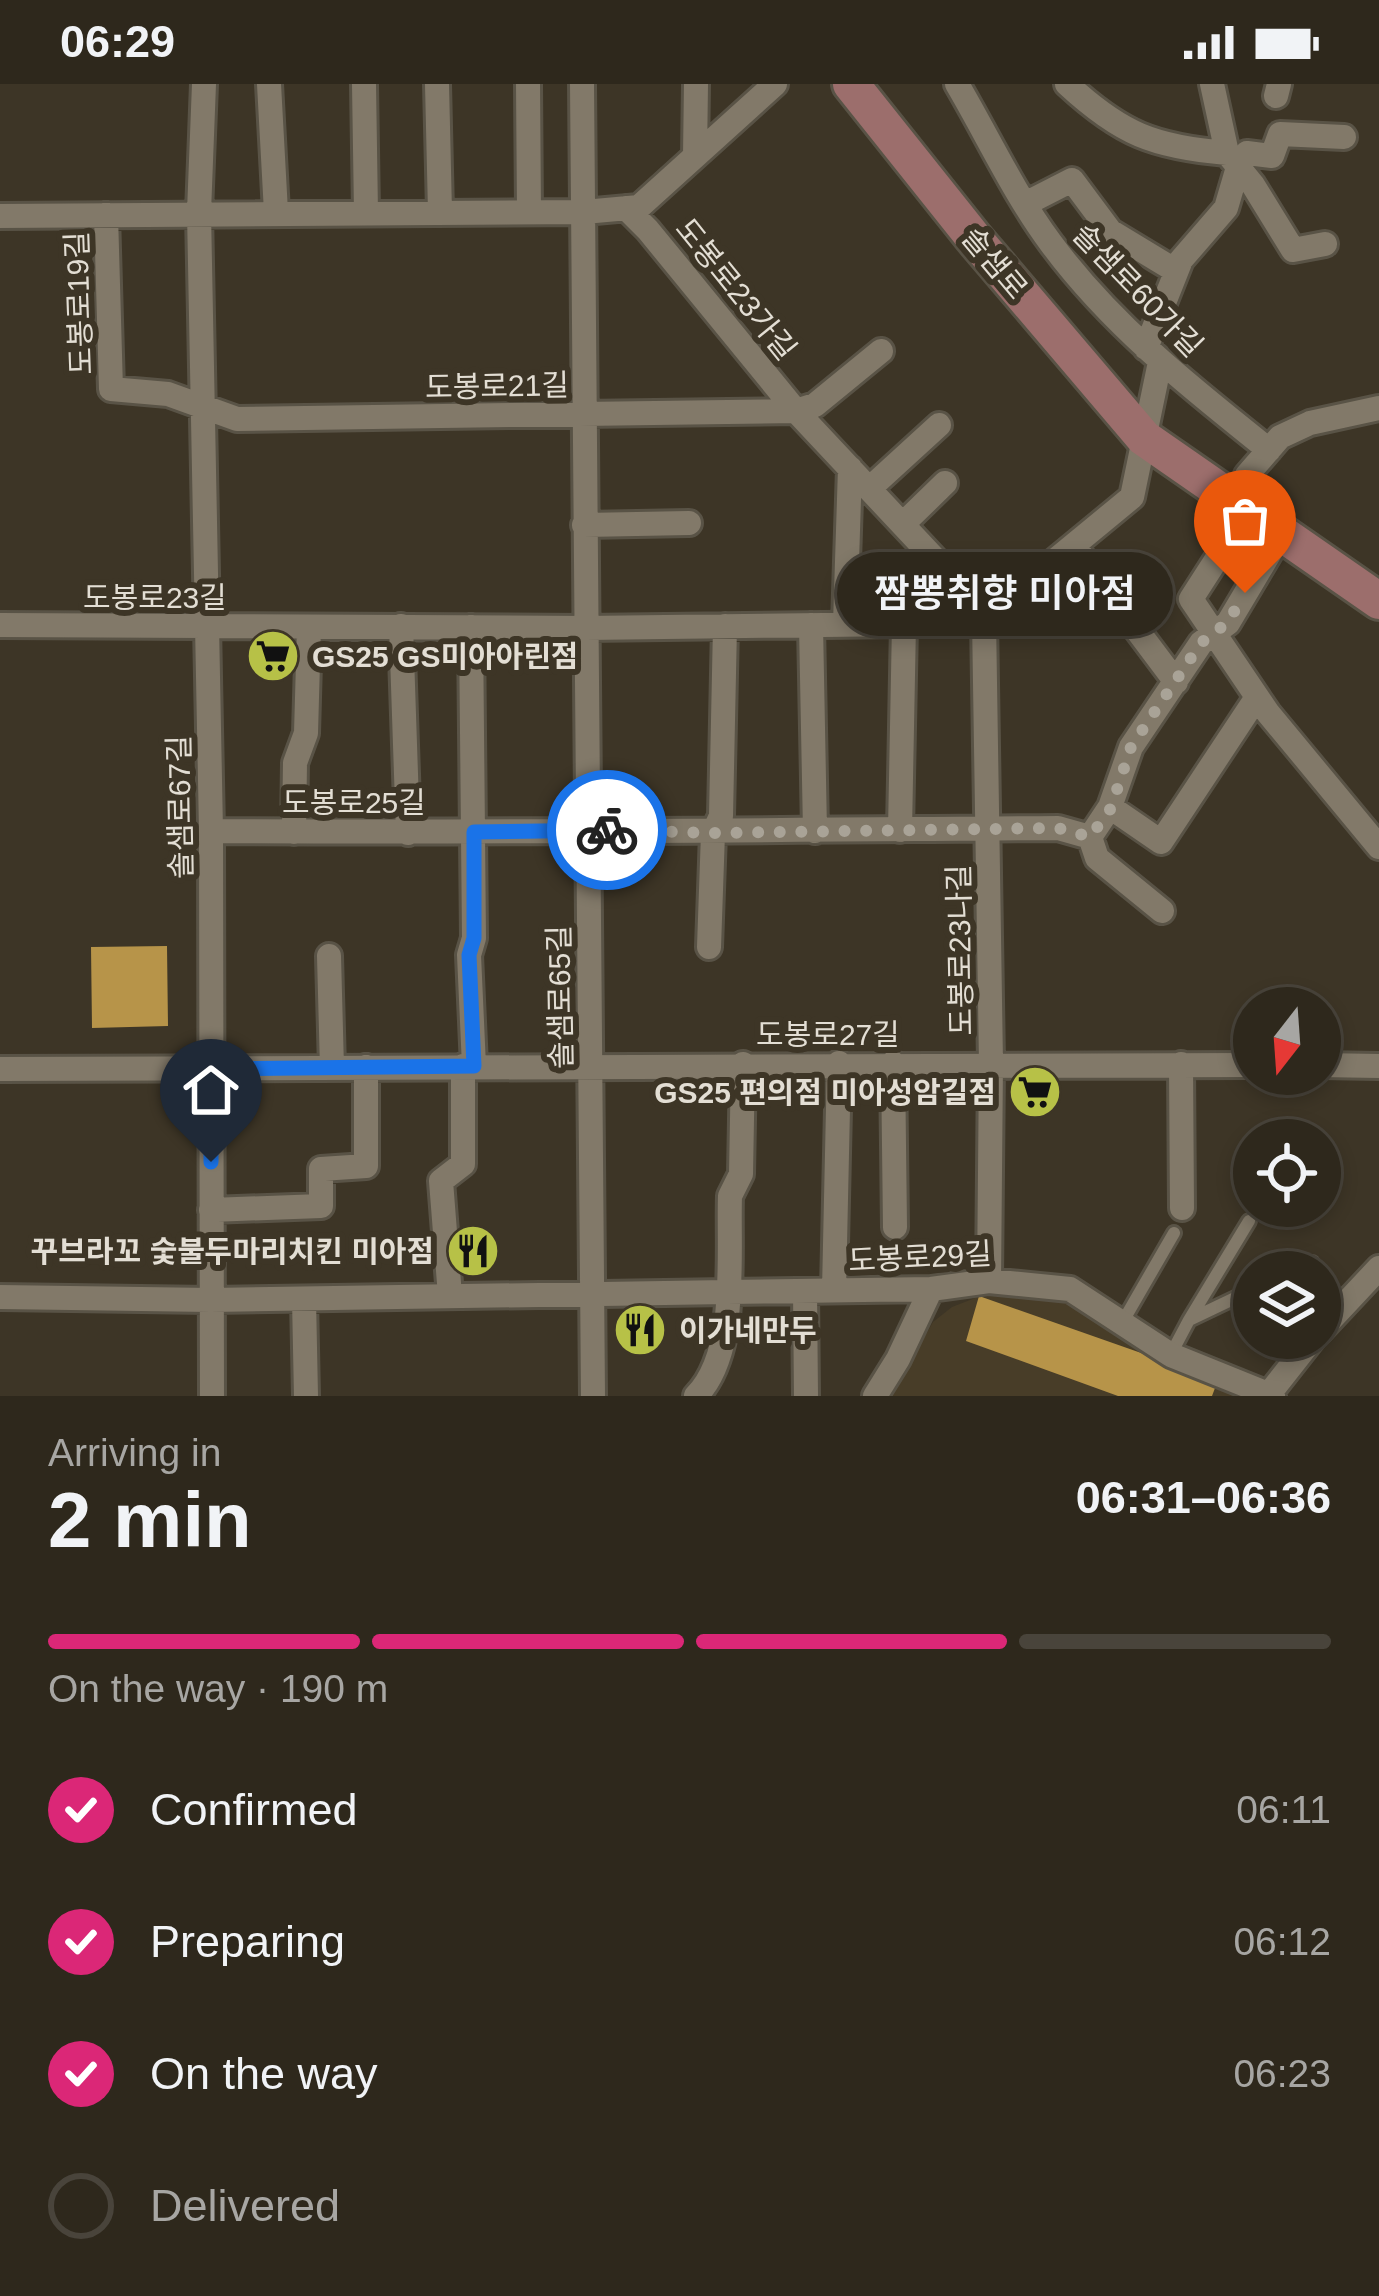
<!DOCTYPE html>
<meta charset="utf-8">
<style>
body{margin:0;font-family:Helvetica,"Noto Sans KR",sans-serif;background:#3a3429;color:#f1f3f6;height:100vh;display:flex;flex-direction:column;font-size:45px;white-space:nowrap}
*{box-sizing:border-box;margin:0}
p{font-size:39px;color:#a7a6a3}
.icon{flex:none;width:66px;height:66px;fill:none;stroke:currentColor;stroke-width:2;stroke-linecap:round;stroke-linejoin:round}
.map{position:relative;height:1312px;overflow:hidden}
.details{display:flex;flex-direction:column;background:#2e281c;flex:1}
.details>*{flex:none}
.needle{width:78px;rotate:197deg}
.buttons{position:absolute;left:1233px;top:903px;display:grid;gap:24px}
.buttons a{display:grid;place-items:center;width:108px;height:108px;border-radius:50%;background:#2e281c;box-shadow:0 6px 18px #0003,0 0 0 3px #49443b;font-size:60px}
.pin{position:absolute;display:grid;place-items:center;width:102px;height:102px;color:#fff;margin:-123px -51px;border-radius:50% 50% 50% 0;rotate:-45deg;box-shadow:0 0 12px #0007}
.pin .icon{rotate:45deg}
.courier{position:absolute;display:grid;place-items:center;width:120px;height:120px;margin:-60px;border:9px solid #1a73e8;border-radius:50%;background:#fff;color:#222;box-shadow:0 3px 15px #0007}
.bubble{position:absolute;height:84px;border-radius:42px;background:#2e281c;box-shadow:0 6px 18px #0003,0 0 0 3px #49443b;font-size:39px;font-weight:600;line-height:84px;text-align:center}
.head em{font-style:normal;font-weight:600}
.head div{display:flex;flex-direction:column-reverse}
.head{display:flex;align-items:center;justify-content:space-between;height:204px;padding:0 48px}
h1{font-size:78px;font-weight:600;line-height:90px}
.bar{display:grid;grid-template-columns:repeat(4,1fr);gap:18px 12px;align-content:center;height:144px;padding:0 48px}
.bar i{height:15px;border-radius:9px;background:#49443b}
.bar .selected{background:#db2777}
.bar p{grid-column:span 4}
ol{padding:0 48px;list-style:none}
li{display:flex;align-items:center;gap:36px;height:132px}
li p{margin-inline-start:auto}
li .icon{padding:12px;border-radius:50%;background:#db2777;color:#fff;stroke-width:4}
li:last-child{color:#a7a6a3}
li i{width:66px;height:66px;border:6px solid #49443b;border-radius:50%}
.status{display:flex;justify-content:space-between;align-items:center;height:84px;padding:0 60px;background:#2e281c;direction:ltr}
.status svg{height:33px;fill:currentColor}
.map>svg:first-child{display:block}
.built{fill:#483d28}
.building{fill:#b79449}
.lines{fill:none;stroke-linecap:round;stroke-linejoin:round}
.lane-casing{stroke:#595346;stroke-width:18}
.street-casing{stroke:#595346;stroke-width:30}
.secondary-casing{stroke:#595346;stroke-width:42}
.lane{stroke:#827969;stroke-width:12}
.street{stroke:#827969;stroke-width:24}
.secondary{stroke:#9c6e6c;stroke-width:36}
.done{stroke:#a9a397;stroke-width:12;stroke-dasharray:0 21.6}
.route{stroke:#1a73e8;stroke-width:15}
.labels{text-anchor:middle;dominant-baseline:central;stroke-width:12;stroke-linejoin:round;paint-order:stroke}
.street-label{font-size:30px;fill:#e3ded4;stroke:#3d3526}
.poi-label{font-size:30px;font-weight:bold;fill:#e3ded4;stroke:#3d3526;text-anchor:start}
</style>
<div class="status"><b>06:29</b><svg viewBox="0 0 49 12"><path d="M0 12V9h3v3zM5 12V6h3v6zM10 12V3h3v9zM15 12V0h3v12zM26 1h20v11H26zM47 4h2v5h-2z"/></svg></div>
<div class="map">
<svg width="1379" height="1312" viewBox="0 0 1379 1312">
<rect width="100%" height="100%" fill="#3d3526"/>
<path class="built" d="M988,1209L1074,1220L1248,1312H890L933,1238L952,1223Z"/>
<path class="building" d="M167,862L168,942L92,944L91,863Z
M979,1212L1218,1296L1212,1312H1118L966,1257Z"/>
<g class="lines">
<g class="lane-casing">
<path id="lane" d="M1292,1188L1312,1179
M1189,1236L1249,1137
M1122,1239L1174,1149
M1171,1270L1189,1236L1254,1205"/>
</g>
<g class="street-casing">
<path id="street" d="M204,0L199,128L211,747L212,1312
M269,0L276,128
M364,0L366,128
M437,0L440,128
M528,0L529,128
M582,0L593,1312
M957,0C987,51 1015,111 1050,158C1110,240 1190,303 1269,366
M1067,0C1121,50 1154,63 1227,69
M1212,0L1227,69L1253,101L1293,166L1325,160
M1276,12L1279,0
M695,72L696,0
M1027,119L1072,96L1110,147L1176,187
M626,124L648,146L796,327L962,504L984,535L991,979L989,1197
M106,131L111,305L168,310L237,335L796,327L815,321L881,267
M0,132L584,128L639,123L775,0
M1146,264L1181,176L1226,124L1238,83L1247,69L1272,72L1280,50L1344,53
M1379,324L1310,339L1280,353L1247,391L1218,473L1191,515L1268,629L1379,763
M869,405L939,341
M903,440L945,399
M584,441L689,439
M1074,462L1176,598
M845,540L850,384
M0,541L586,544L904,540L984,535L1132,413L1160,278
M811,541L815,747
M401,542L408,749
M471,543L474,854L469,871L474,982
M1110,723L1161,758L1257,613
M900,746L904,540
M211,747C494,749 776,746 1058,744L1090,753L1110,723L1131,663L1201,559L1228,539L1281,450
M294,748L295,679L306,649L309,543
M1090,753L1097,774L1162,827
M709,863L713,749L721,732L725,542
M329,872L332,984
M893,979L895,1143
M1181,980L1182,1124
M1320,981L1379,982
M0,985L1254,981
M211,1126L321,1122V1085L366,1082V983
M834,1206L839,979
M805,1207L806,1312
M450,1212L441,1097L463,1080V982
M0,1213L211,1216L727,1208L931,1205L989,1197L1070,1205L1171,1271L1273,1312
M304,1215L306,1312
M1320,1247L1379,1184
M1269,1310L1313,1254
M696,1312C739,1268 728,1171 730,1112L741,1090L743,980
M875,1312L898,1275L931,1205"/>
</g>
<g class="secondary-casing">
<path id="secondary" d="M851,0L973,153L1144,354L1379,517"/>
</g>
<use href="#lane" class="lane"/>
<use href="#street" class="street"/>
<use href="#secondary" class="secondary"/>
</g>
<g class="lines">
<path class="done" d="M607,746L713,749L1058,744L1090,753L1111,724L1131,663L1201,559L1228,538L1245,509"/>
<path class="route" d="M211,1078V985L474,982L469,871L474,854V748L607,746"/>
</g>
<defs>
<g id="supermarket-disc" transform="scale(2.7)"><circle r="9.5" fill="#b7c147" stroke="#3d3526"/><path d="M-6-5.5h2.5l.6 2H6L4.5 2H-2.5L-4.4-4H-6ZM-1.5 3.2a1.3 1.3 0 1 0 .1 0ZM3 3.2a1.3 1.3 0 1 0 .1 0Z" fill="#111"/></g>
<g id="restaurant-disc" transform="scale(2.7)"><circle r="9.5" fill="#b7c147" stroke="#3d3526"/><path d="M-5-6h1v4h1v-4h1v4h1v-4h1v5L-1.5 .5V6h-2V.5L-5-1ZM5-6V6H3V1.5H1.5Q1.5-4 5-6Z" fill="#111"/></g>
</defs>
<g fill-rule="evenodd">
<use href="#supermarket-disc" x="273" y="572"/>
<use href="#supermarket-disc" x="1035" y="1008"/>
<use href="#restaurant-disc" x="473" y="1167"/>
<use href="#restaurant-disc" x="640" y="1246"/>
</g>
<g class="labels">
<g class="street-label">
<text transform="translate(995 179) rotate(50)">솔샘로</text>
<text transform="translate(736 205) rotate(51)">도봉로23가길</text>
<text transform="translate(1138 206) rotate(46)">솔샘로60가길</text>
<text transform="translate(79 219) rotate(-92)">도봉로19길</text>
<text transform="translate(497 302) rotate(-1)">도봉로21길</text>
<text x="155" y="513">도봉로23길</text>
<text x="354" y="718">도봉로25길</text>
<text transform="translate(180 723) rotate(-91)">솔샘로67길</text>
<text transform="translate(960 866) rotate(-91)">도봉로23나길</text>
<text transform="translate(560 913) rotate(-91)">솔샘로65길</text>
<text x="828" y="950">도봉로27길</text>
<text transform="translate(920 1173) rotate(-3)">도봉로29길</text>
</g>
<g class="poi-label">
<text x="312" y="572">GS25 GS미아아린점</text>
<text x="996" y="1008" text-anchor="end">GS25 편의점 미아성암길점</text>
<text x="434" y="1167" text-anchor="end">꾸브라꼬 숯불두마리치킨 미아점</text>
<text x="679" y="1246">이가네만두</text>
</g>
</g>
</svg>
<div class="buttons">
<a><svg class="needle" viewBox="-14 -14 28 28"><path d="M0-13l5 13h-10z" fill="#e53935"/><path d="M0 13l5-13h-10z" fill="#a7a6a3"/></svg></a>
<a><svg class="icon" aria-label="locate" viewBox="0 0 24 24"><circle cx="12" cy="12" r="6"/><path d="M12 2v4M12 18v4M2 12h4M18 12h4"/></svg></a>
<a><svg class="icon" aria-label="layers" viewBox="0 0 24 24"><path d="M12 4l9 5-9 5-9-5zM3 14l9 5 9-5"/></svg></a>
</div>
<div class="pin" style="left:1245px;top:509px;background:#ea580c"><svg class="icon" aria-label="bag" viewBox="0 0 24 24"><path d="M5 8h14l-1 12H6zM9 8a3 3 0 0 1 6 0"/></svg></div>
<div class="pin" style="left:211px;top:1078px;background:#1f2937"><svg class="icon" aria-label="home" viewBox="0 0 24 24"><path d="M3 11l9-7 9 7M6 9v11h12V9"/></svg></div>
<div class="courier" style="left:607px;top:746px"><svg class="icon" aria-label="bike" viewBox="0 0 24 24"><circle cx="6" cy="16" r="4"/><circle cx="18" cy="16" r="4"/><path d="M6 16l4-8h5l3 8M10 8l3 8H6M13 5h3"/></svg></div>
<div class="bubble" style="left:837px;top:468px;width:336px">짬뽕취향 미아점</div>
</div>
<section class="details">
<div class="head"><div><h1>2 min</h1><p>Arriving in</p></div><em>06:31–06:36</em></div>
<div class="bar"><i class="selected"></i><i class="selected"></i><i class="selected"></i><i></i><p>On the way · 190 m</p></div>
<ol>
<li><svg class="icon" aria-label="check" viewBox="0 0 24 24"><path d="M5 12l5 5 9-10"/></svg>Confirmed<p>06:11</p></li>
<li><svg class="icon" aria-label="check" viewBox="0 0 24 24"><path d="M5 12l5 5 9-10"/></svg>Preparing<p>06:12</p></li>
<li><svg class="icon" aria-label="check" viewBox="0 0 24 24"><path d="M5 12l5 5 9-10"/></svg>On the way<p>06:23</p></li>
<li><i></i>Delivered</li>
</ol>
</section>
